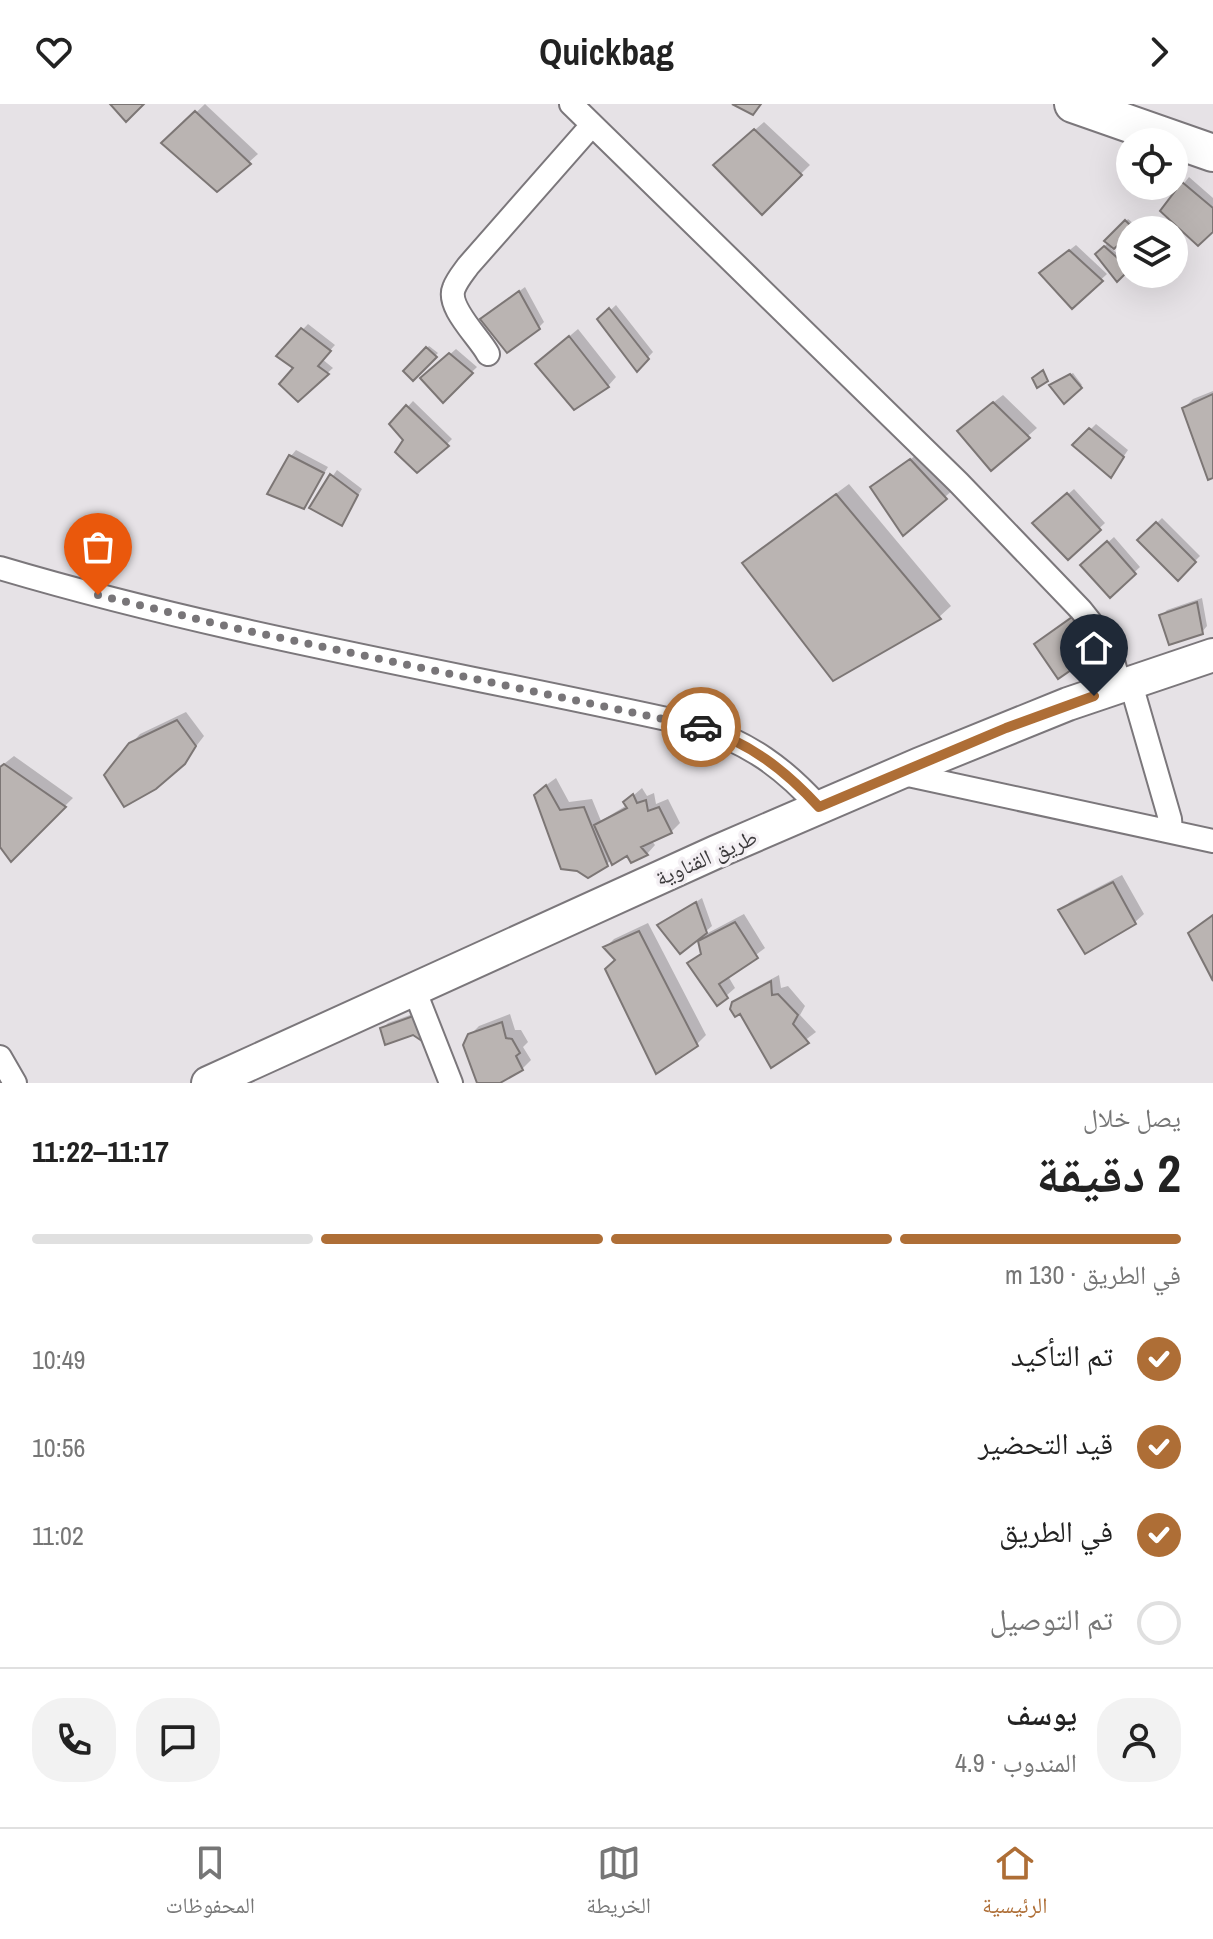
<!DOCTYPE html>
<html lang="ar">
<meta charset="utf-8">
<style>
body{margin:0;font-family:"Archivo Narrow","Noto Naskh Arabic",sans-serif;background:#f2f2f2;color:#222;direction:rtl;height:100vh;display:flex;flex-direction:column;font-size:30px;white-space:nowrap}
*{box-sizing:border-box;margin:0}
p{font-size:26px;color:#767676}
.icon{flex:none;width:44px;height:44px;fill:none;stroke:currentColor;stroke-width:2;stroke-linecap:round;stroke-linejoin:round}
.map{position:relative;height:979px;overflow:hidden;direction:ltr}
.details{display:flex;flex-direction:column;background:#fff;flex:1}
.details>*{flex:none}
.fabs{position:absolute;left:1116px;top:24px;display:grid;gap:16px}
.fabs a{display:grid;place-items:center;width:72px;height:72px;border-radius:50%;background:#fff;box-shadow:0 8px 32px #0002;font-size:40px}
.pin{position:absolute;display:grid;place-items:center;width:68px;height:68px;color:#fff;margin:-82px -34px;border-radius:50% 50% 50% 0;rotate:-45deg;box-shadow:0 0 8px #0007}
.pin .icon{rotate:45deg}
.courier{position:absolute;display:grid;place-items:center;width:80px;height:80px;margin:-40px;border:6px solid #ae6e36;border-radius:50%;background:#fff;color:#222;box-shadow:0 2px 10px #0007}
.head em{font-style:normal;font-weight:700}
.head div{display:flex;flex-direction:column-reverse}
.head{display:flex;align-items:center;justify-content:space-between;height:136px;padding:0 32px}
h1{font-size:52px;font-weight:700;line-height:60px}
.bar{display:grid;grid-template-columns:repeat(4,1fr);gap:12px 8px;align-content:center;height:96px;padding:0 32px}
.bar i{height:10px;border-radius:6px;background:#e0e0e0}
.bar .selected{background:#ae6e36}
.bar p{grid-column:span 4}
.line{display:flex;align-items:center;gap:20px;padding:0 32px;border-top:2px solid #e0e0e0}
.line div{flex:1}
.round{display:grid;place-items:center;flex:none;width:84px;height:84px;border-radius:32px;background:#f2f2f2}
ol{padding:0 32px;list-style:none}
li{display:flex;align-items:center;gap:24px;height:88px}
li p{margin-inline-start:auto}
li .icon{padding:8px;border-radius:50%;background:#ae6e36;color:#fff;stroke-width:4}
li:last-child{color:#767676}
li i{width:44px;height:44px;border:4px solid #e0e0e0;border-radius:50%}
header{display:flex;justify-content:space-between;align-items:center;height:104px;padding:0 32px;background:#fff;font-size:36px;font-weight:700}
.menu{display:flex;justify-content:space-around;align-items:center;height:112px;border-top:2px solid #e0e0e0;background:#fff;font-size:22px;color:#767676}
.menu a{display:grid;justify-items:center;gap:4px}
.menu .selected{color:#ae6e36}
.map>svg:first-child{display:block}
.shadow{fill:#0003}
.building{fill:#bab4b2;stroke:#7c7675;stroke-width:2}
.lines{fill:none;stroke-linecap:round;stroke-linejoin:round}
.street-casing{stroke:#7b777b;stroke-width:26}
.secondary-casing{stroke:#7b777b;stroke-width:36}
.primary-casing{stroke:#7b777b;stroke-width:40}
.street{stroke:#fff;stroke-width:22}
.secondary{stroke:#fff;stroke-width:32}
.primary{stroke:#fff;stroke-width:36}
.done{stroke:#787578;stroke-width:8;stroke-dasharray:0 14.4}
.route{stroke:#ae6e36;stroke-width:10}
.labels{text-anchor:middle;dominant-baseline:central;stroke-width:7;stroke-linejoin:round;paint-order:stroke}
.street-label{font-size:22px;fill:#3d3b3d;stroke:#f3eff3}
</style>
<header><svg class="icon" aria-label="forward" viewBox="0 0 24 24"><path d="M9 5l7 7-7 7"/></svg>Quickbag<svg class="icon" aria-label="heart" viewBox="0 0 24 24"><path d="M12 20l-8-8c-3-5 5-10 8-4 3-6 11-1 8 4z"/></svg></header>
<div class="map">
<svg width="1213" height="979" viewBox="0 0 1213 979">
<rect width="100%" height="100%" fill="#e6e2e6"/>
<path class="shadow" d="M205,0L258,50L249,58L164,39Z
M764,18L810,61L762,108L725,52Z
M1189,73L1213,94V125L1163,106Z
M1128,115L1135,121L1111,144L1130,161L1117,175L1098,150Z
M1076,141L1107,170L1072,202L1048,163Z
M525,183L544,218L538,224L488,210Z
M616,201L653,248L637,265L600,216Z
M308,220L335,241L322,255L333,264L298,295L296,263L279,251Z
M578,225L616,273L608,282L546,252Z
M429,242L438,249L413,274L406,267Z
M456,245L477,263L443,296L423,274Z
M1073,269L1082,281L1064,297L1054,280Z
M1213,287V371L1184,304L1193,295Z
M1003,291L1037,324L991,364L968,318Z
M413,297L452,335L447,340L406,336L392,320Z
M1096,320L1128,346L1111,371L1075,341Z
M296,346L328,363L304,402L291,352Z
M920,348L954,385L904,429L873,384Z
M337,366L362,385L341,420L311,403Z
M849,380L951,502L939,513L745,459L757,448Z
M1074,385L1105,419L1068,453L1041,414Z
M1162,414L1200,452L1178,474L1140,436Z
M1114,433L1140,463L1110,491L1083,461Z
M1202,494L1207,522L1202,528L1161,512L1167,506Z
M186,608L204,632L184,658L131,640L140,630Z
M14,652L73,694L11,755L0,739V663Z
M556,674L569,698L592,695L601,717L627,701L626,698L642,684L647,692L654,689L656,700L668,695L680,719L671,728L651,736L655,741L647,750L632,757L628,750L612,756L588,772L545,682Z
M1122,771L1144,810L1135,818L1061,806L1070,798Z
M702,794L712,822L705,828L660,822Z
M744,810L765,844L728,872L735,884L726,892L689,860L703,848L700,837L706,830Z
M648,819L706,931L697,940L606,843L614,835Z
M779,871L781,884L788,882L805,902L800,911L816,928L772,961L734,899L744,890Z
M424,906L414,929L382,925L388,919Z
M510,910L515,926H521L528,938L523,943L531,956L522,965L496,979H479L470,931L479,922Z"/>
<path class="building" d="M110,0H144L126,18Z
M732,0H761L753,11Z
M195,7L251,60L217,88L161,39Z
M754,25L802,71L762,111L713,61Z
M1182,78L1213,104V128L1198,142L1160,107Z
M1125,116L1134,125L1114,145L1104,137Z
M1104,142L1130,165L1117,178L1095,150Z
M1069,146L1103,177L1072,205L1039,169Z
M519,187L540,225L507,249L480,215Z
M609,204L649,255L637,268L597,215Z
M301,224L331,247L318,262L329,270L298,298L279,280L293,264L276,252Z
M569,232L609,283L574,306L535,260Z
M426,243L437,253L413,277L403,267Z
M449,249L473,269L443,299L420,274Z
M1043,266L1048,277L1037,284L1032,274Z
M1070,270L1082,284L1064,300L1049,281Z
M1213,290V374L1208,376L1182,304Z
M993,298L1030,334L991,367L957,327Z
M406,301L449,342L417,369L395,348L403,336L389,320Z
M1089,324L1124,353L1111,374L1072,341Z
M289,351L324,369L304,405L267,390Z
M910,355L947,395L903,432L870,383Z
M330,370L358,391L342,422L309,404Z
M1067,389L1101,426L1068,456L1032,419Z
M836,390L941,515L833,577L742,459Z
M1156,418L1196,458L1178,477L1137,436Z
M1107,437L1136,470L1110,494L1080,461Z
M1197,498L1203,530L1169,541L1159,511Z
M1075,511L1100,546L1058,575L1034,540Z
M177,616L196,642L185,660L156,685L124,703L104,671L129,639Z
M4,660L66,703L11,758L0,743V663Z
M546,681L560,706L584,703L608,762L588,774L577,767L561,765L534,691Z
M633,690L637,699L646,696L648,707L659,703L672,729L641,743L648,751L631,759L627,752L612,761L594,721L627,704L623,698Z
M1113,778L1136,820L1085,850L1058,806Z
M696,798L707,829L680,850L657,821Z
M1213,811V877L1188,829Z
M735,818L758,854L719,880L728,894L717,902L687,859L701,850L698,837Z
M639,827L698,942L656,970L605,865L615,856L603,843Z
M771,877L772,891L778,890L798,911L793,920L809,939L771,964L740,910L735,913L730,905L732,898Z
M419,910L431,943L413,931L385,941L380,924Z
M502,918L506,934L512,935L520,949L516,952L523,966L500,979H477L463,941L468,930Z"/>
<g class="lines">
<g class="street-casing">
<path id="street" d="M571,0L958,378L1081,506L1100,530L1112,553L1120,583
M488,250C479,233 446,203 454,184C457,176 463,169 468,162L592,21
M0,464C229,532 466,570 698,622C750,640 783,663 819,703
M1131,580L1170,715L1171,727
M899,669L1213,737
M414,885L451,979
M0,953L15,979"/>
</g>
<g class="secondary-casing">
<path id="secondary" d="M208,979L716,748L920,660L1068,600L1213,551"/>
</g>
<g class="primary-casing">
<path id="primary" d="M1073,0L1213,49"/>
</g>
<use href="#street" class="street"/>
<use href="#secondary" class="secondary"/>
<use href="#primary" class="primary"/>
</g>
<g class="lines">
<path class="done" d="M98,491L234,524L701,623"/>
<path class="route" d="M701,623C750,639 785,666 819,703L1006,624L1094,592"/>
</g>
<g class="labels">
<g class="street-label">
<text transform="translate(706 753) rotate(-24)">طريق القناوية</text>
</g>
</g>
</svg>
<div class="fabs">
<a><svg class="icon" aria-label="locate" viewBox="0 0 24 24"><circle cx="12" cy="12" r="6"/><path d="M12 2v4M12 18v4M2 12h4M18 12h4"/></svg></a>
<a><svg class="icon" aria-label="layers" viewBox="0 0 24 24"><path d="M12 4l9 5-9 5-9-5zM3 14l9 5 9-5"/></svg></a>
</div>
<div class="pin" style="left:98px;top:491px;background:#ea580c"><svg class="icon" aria-label="bag" viewBox="0 0 24 24"><path d="M5 8h14l-1 12H6zM9 8a3 3 0 0 1 6 0"/></svg></div>
<div class="pin" style="left:1094px;top:592px;background:#1f2937"><svg class="icon" aria-label="home" viewBox="0 0 24 24"><path d="M3 11l9-7 9 7M6 9v11h12V9"/></svg></div>
<div class="courier" style="left:701px;top:623px"><svg class="icon" aria-label="car" viewBox="0 0 24 24"><path d="M5 17H2v-5l4-1 3-4h7l3 4 3 1v5h-3M9 17h6M6 11h13"/><circle cx="7" cy="17" r="2"/><circle cx="17" cy="17" r="2"/></svg></div>
</div>
<section class="details">
<div class="head"><div><h1>2 دقيقة</h1><p>يصل خلال</p></div><em>11:17–11:22</em></div>
<div class="bar"><i class="selected"></i><i class="selected"></i><i class="selected"></i><i></i><p>في الطريق · 130 m</p></div>
<ol>
<li><svg class="icon" aria-label="check" viewBox="0 0 24 24"><path d="M5 12l5 5 9-10"/></svg>تم التأكيد<p>10:49</p></li>
<li><svg class="icon" aria-label="check" viewBox="0 0 24 24"><path d="M5 12l5 5 9-10"/></svg>قيد التحضير<p>10:56</p></li>
<li><svg class="icon" aria-label="check" viewBox="0 0 24 24"><path d="M5 12l5 5 9-10"/></svg>في الطريق<p>11:02</p></li>
<li><i></i>تم التوصيل</li>
</ol>
<div class="line" style="height:144px"><a class="round"><svg class="icon" aria-label="person" viewBox="0 0 24 24"><circle cx="12" cy="8" r="4"/><path d="M4 21q1-7 8-7t8 7"/></svg></a><div><b>يوسف</b><p>المندوب · 4.9</p></div><a class="round"><svg class="icon" aria-label="chat" viewBox="0 0 24 24"><path d="M4 5h16v11H9l-5 4z"/></svg></a><a class="round"><svg class="icon" aria-label="phone" viewBox="0 0 24 24"><path d="M5 4h4l2 5-3 2q2 4 5 5l2-3 5 2v4C11 20 4 13 5 4z"/></svg></a></div>
</section>
<nav class="menu">
<a class="selected"><svg class="icon" aria-label="home" viewBox="0 0 24 24"><path d="M3 11l9-7 9 7M6 9v11h12V9"/></svg>الرئيسية</a>
<a><svg class="icon" aria-label="map" viewBox="0 0 24 24"><path d="M3 6l6-2 6 2 6-2v14l-6 2-6-2-6 2zM9 4v14M15 6v14"/></svg>الخريطة</a>
<a><svg class="icon" aria-label="saved" viewBox="0 0 24 24"><path d="M7 4h10v16l-5-4-5 4z"/></svg>المحفوظات</a>
</nav>
